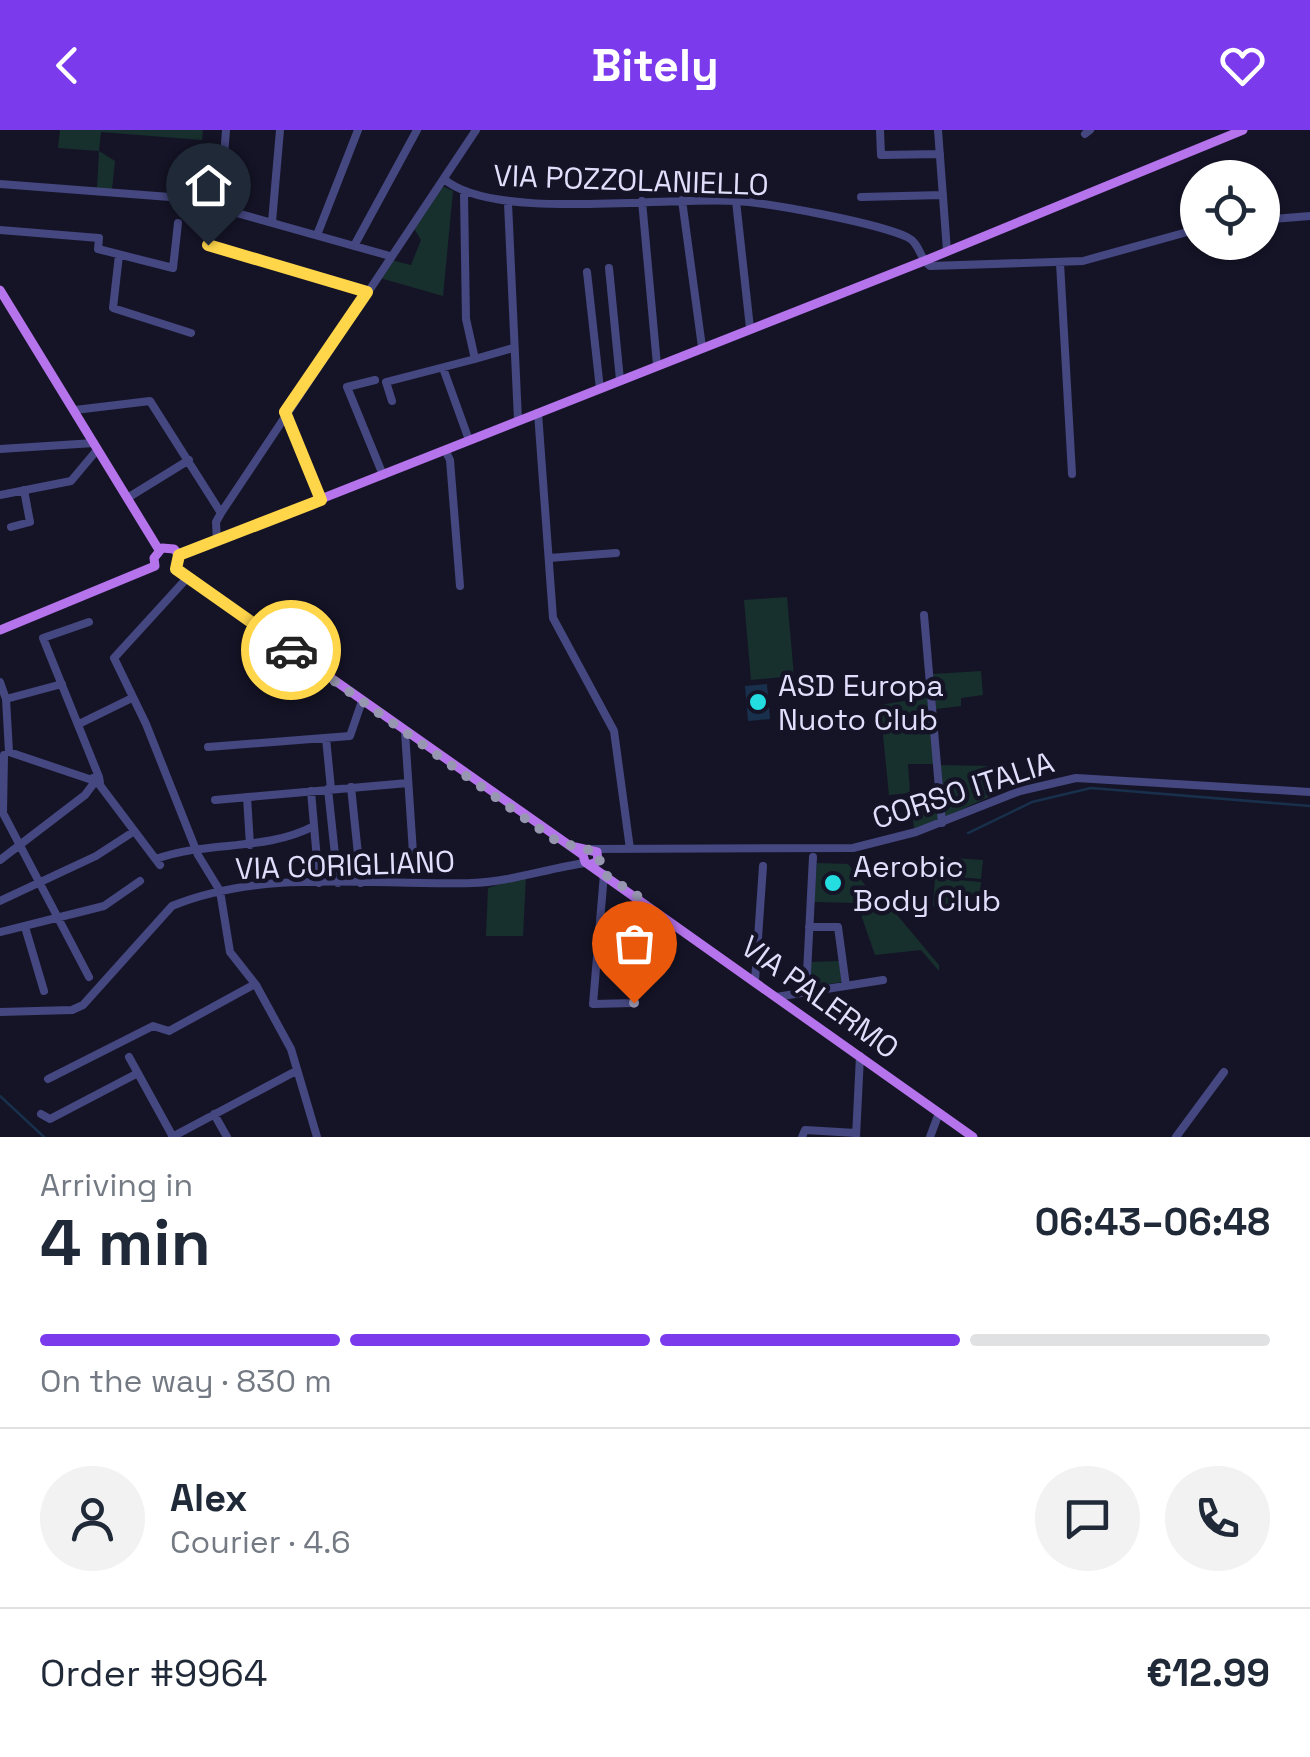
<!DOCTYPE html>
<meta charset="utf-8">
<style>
body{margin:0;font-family:"Space Grotesk",sans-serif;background:#f2f2f3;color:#1f2937;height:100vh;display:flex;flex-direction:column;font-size:38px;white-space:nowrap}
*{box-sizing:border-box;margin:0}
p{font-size:32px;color:#747a83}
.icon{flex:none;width:55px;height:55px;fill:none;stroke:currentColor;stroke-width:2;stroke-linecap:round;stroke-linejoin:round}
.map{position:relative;height:1007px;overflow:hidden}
.sheet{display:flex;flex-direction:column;background:#fff;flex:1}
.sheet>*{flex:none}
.controls{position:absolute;left:1180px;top:30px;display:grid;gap:20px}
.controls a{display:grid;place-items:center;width:100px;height:100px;border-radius:50%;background:#fff;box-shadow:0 2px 8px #0004;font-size:50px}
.pin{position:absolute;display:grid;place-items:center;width:85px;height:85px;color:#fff;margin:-102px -42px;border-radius:50% 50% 50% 0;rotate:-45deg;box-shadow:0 0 10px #0007}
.pin .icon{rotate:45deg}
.courier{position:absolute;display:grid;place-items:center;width:100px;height:100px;margin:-50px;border:8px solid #ffd54a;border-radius:50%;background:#fff;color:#222;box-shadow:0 2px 12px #0007}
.summary em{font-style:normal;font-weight:600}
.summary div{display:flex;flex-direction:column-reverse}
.summary{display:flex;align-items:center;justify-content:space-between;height:170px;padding:0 40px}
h1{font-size:65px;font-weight:600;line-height:75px}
.bar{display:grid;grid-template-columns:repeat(4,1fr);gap:15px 10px;align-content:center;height:120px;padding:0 40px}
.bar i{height:12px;border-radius:8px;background:#e0e1e3}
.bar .active{background:#7c3aed}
.bar p{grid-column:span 4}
.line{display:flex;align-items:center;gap:25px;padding:0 40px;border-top:2px solid #e0e1e3}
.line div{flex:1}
.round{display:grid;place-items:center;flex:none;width:105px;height:105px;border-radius:52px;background:#f2f2f3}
header{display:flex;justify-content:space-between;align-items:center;height:130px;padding:0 40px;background:#7c3aed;color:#fff;font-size:45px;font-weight:600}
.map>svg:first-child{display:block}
.green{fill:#17302d}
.water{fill:#18304b}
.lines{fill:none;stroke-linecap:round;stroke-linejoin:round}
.stream{stroke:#18304b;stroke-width:2.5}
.minor{stroke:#454780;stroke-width:8}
.major{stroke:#b573ec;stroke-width:9}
.done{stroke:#9897b1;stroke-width:10;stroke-dasharray:0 18}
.route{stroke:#ffd54a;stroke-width:12}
.poi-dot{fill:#23dde1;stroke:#151427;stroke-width:4}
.labels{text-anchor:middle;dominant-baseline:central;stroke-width:9;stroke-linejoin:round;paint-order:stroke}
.street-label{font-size:30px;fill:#dfdefb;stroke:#151427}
.poi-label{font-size:30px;fill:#dfdefb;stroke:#151427;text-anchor:start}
</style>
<header><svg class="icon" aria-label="back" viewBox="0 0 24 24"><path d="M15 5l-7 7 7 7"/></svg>Bitely<svg class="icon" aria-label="heart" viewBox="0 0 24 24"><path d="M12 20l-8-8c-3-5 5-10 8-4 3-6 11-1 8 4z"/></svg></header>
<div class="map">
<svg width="1310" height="1007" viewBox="0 0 1310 1007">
<rect width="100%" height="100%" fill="#151427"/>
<path class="green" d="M60,0H203L202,10L101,2L99,21L115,31L112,59L97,58L99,21L58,18Z
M227,43L245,44L244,70L226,69Z
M442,56L453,61L443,166L380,148L391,130L411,135L421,110L413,97Z
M787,467L794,546L751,550L744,470Z
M981,541L983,565L961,568V576L936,579L933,544Z
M929,567L934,634H908L910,663L889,665L880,575Z
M940,635L990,636L993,665L945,687Z
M937,665L939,690L914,699L911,668Z
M937,727L983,730L981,749L935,745Z
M817,733L848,734L887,782L892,779L939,835V841L921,820L875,825L857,773L814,772Z
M526,746L523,806H486L488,758Z
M935,748L981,752L979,781L933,776Z
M839,831L842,852L809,857L810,832Z"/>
<path class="water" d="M767,554L770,589L748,591L745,556Z"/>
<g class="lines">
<path class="stream" d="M968,703L1032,672L1091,658L1310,676
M0,966L44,1007"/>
<path class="minor" d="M880,0L881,25L940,24
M938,0L947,121
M1085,4L1090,0
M444,49C494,92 665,66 736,71C771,73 877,93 907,107C920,113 919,128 930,136L1083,131L1198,99
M0,54L183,68L390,126
M861,67L943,65
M682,70L702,217
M642,71L657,235
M736,71L750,198
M508,73L518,290
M220,78L226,0
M1262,90L1310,86
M272,92L280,0
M0,100L99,108L98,119L173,138L178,93
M317,105L358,0
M208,115L367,162
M354,116L417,0
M119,125L113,178L191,203
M1060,133L1072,344
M609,138L620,250
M587,142L600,259
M475,229L513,218
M443,238L469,310
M375,250L347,257L383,345
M392,271L386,252L475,229L466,189L464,64
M75,280L150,271L221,383
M285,282L321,371
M538,283L553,488L614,601L630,719
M0,319L94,313
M445,320L450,330L460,456
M0,365L71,351L97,320
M129,367L189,330
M11,397L30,392L24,360
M217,412L216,392L221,383L476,0
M549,428L616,423
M188,447L114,528L146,594L198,725L220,761L230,822L256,855L291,919L317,1007
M924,485L942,693
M89,492L43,508L99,647
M0,552L6,569L62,554
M6,569L9,622
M81,593L132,568
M405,602L414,738
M326,608L331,659
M208,617L350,606L362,571
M9,622L92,650
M4,625L3,683L89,847
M99,654L160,735
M351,657L361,753
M328,659L338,753
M311,661L319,753
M247,667L250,715
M215,670L408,653
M592,719L853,718L916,702L1020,661L1076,648L1310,662
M156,729C209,710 264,722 314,696
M0,730L85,665L94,653H100L99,647L93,648L94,653
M604,744L593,874L634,873L639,769
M0,771L96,726L133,702
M25,797L44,861
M809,797H838L846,856
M0,802L104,776L140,751
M755,851L763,736
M806,862L813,727
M776,867L883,850
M0,882L72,880L83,875L172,776C264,738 375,756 472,753C510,752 548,738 586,733
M129,927L173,1007
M48,949L153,896L169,901L255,854
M41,984L50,989L138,943
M214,984L227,1007
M172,1007L296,941
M802,1007L805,1000L856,1003
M856,1007L860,926
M930,1007L939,983
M1176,1007L1224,942"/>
<path class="major" d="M0,160L159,420
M179,425L924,131L1243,0
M155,436L154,428L162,418L174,419L179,425
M176,439L583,725
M0,500L155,436
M575,717L597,722L598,731L589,735
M583,725L585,732L973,1007"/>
</g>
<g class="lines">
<path class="done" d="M291,520L558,712L597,722L604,744L639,767L634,873"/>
<path class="route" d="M208,115L367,162L285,282L321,370L179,425L176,439L291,520"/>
</g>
<g class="poi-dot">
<circle cx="758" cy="572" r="10"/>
<circle cx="833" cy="753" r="10"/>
</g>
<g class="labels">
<g class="street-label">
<text transform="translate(631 50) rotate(2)">VIA POZZOLANIELLO</text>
<text transform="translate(963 660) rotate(-18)">CORSO ITALIA</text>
<text transform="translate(345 735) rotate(-2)">VIA CORIGLIANO</text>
<text transform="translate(820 867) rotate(36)">VIA PALERMO</text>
</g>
<g class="poi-label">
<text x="778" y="555">ASD Europa<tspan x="778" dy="34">Nuoto Club</tspan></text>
<text x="853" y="736">Aerobic<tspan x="853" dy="34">Body Club</tspan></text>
</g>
</g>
</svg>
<div class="controls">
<a><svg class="icon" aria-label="locate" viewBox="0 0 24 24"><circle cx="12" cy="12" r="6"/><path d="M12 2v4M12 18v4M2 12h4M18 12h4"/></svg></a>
</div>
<div class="pin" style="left:634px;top:873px;background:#ea580c"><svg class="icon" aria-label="bag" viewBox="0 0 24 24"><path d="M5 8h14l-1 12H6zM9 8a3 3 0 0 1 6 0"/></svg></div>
<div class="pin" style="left:208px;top:115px;background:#1f2937"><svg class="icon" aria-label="home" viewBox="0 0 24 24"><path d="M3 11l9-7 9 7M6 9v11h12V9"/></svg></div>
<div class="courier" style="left:291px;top:520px"><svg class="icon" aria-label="car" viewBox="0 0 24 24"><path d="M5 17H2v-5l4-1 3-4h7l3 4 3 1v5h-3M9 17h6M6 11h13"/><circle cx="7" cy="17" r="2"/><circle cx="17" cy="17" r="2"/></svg></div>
</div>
<section class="sheet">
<div class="summary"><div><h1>4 min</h1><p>Arriving in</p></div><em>06:43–06:48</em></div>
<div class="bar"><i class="active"></i><i class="active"></i><i class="active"></i><i></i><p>On the way · 830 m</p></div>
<div class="line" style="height:180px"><a class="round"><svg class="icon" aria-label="person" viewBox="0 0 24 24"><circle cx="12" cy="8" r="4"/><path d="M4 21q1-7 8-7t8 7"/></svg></a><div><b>Alex</b><p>Courier · 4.6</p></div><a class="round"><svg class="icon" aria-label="chat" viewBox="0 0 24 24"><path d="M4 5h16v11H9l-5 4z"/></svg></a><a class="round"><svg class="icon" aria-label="phone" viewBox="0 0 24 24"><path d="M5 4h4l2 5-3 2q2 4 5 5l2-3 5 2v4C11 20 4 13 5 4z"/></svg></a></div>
<div class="line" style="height:130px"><div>Order #9964</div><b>€12.99</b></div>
</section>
